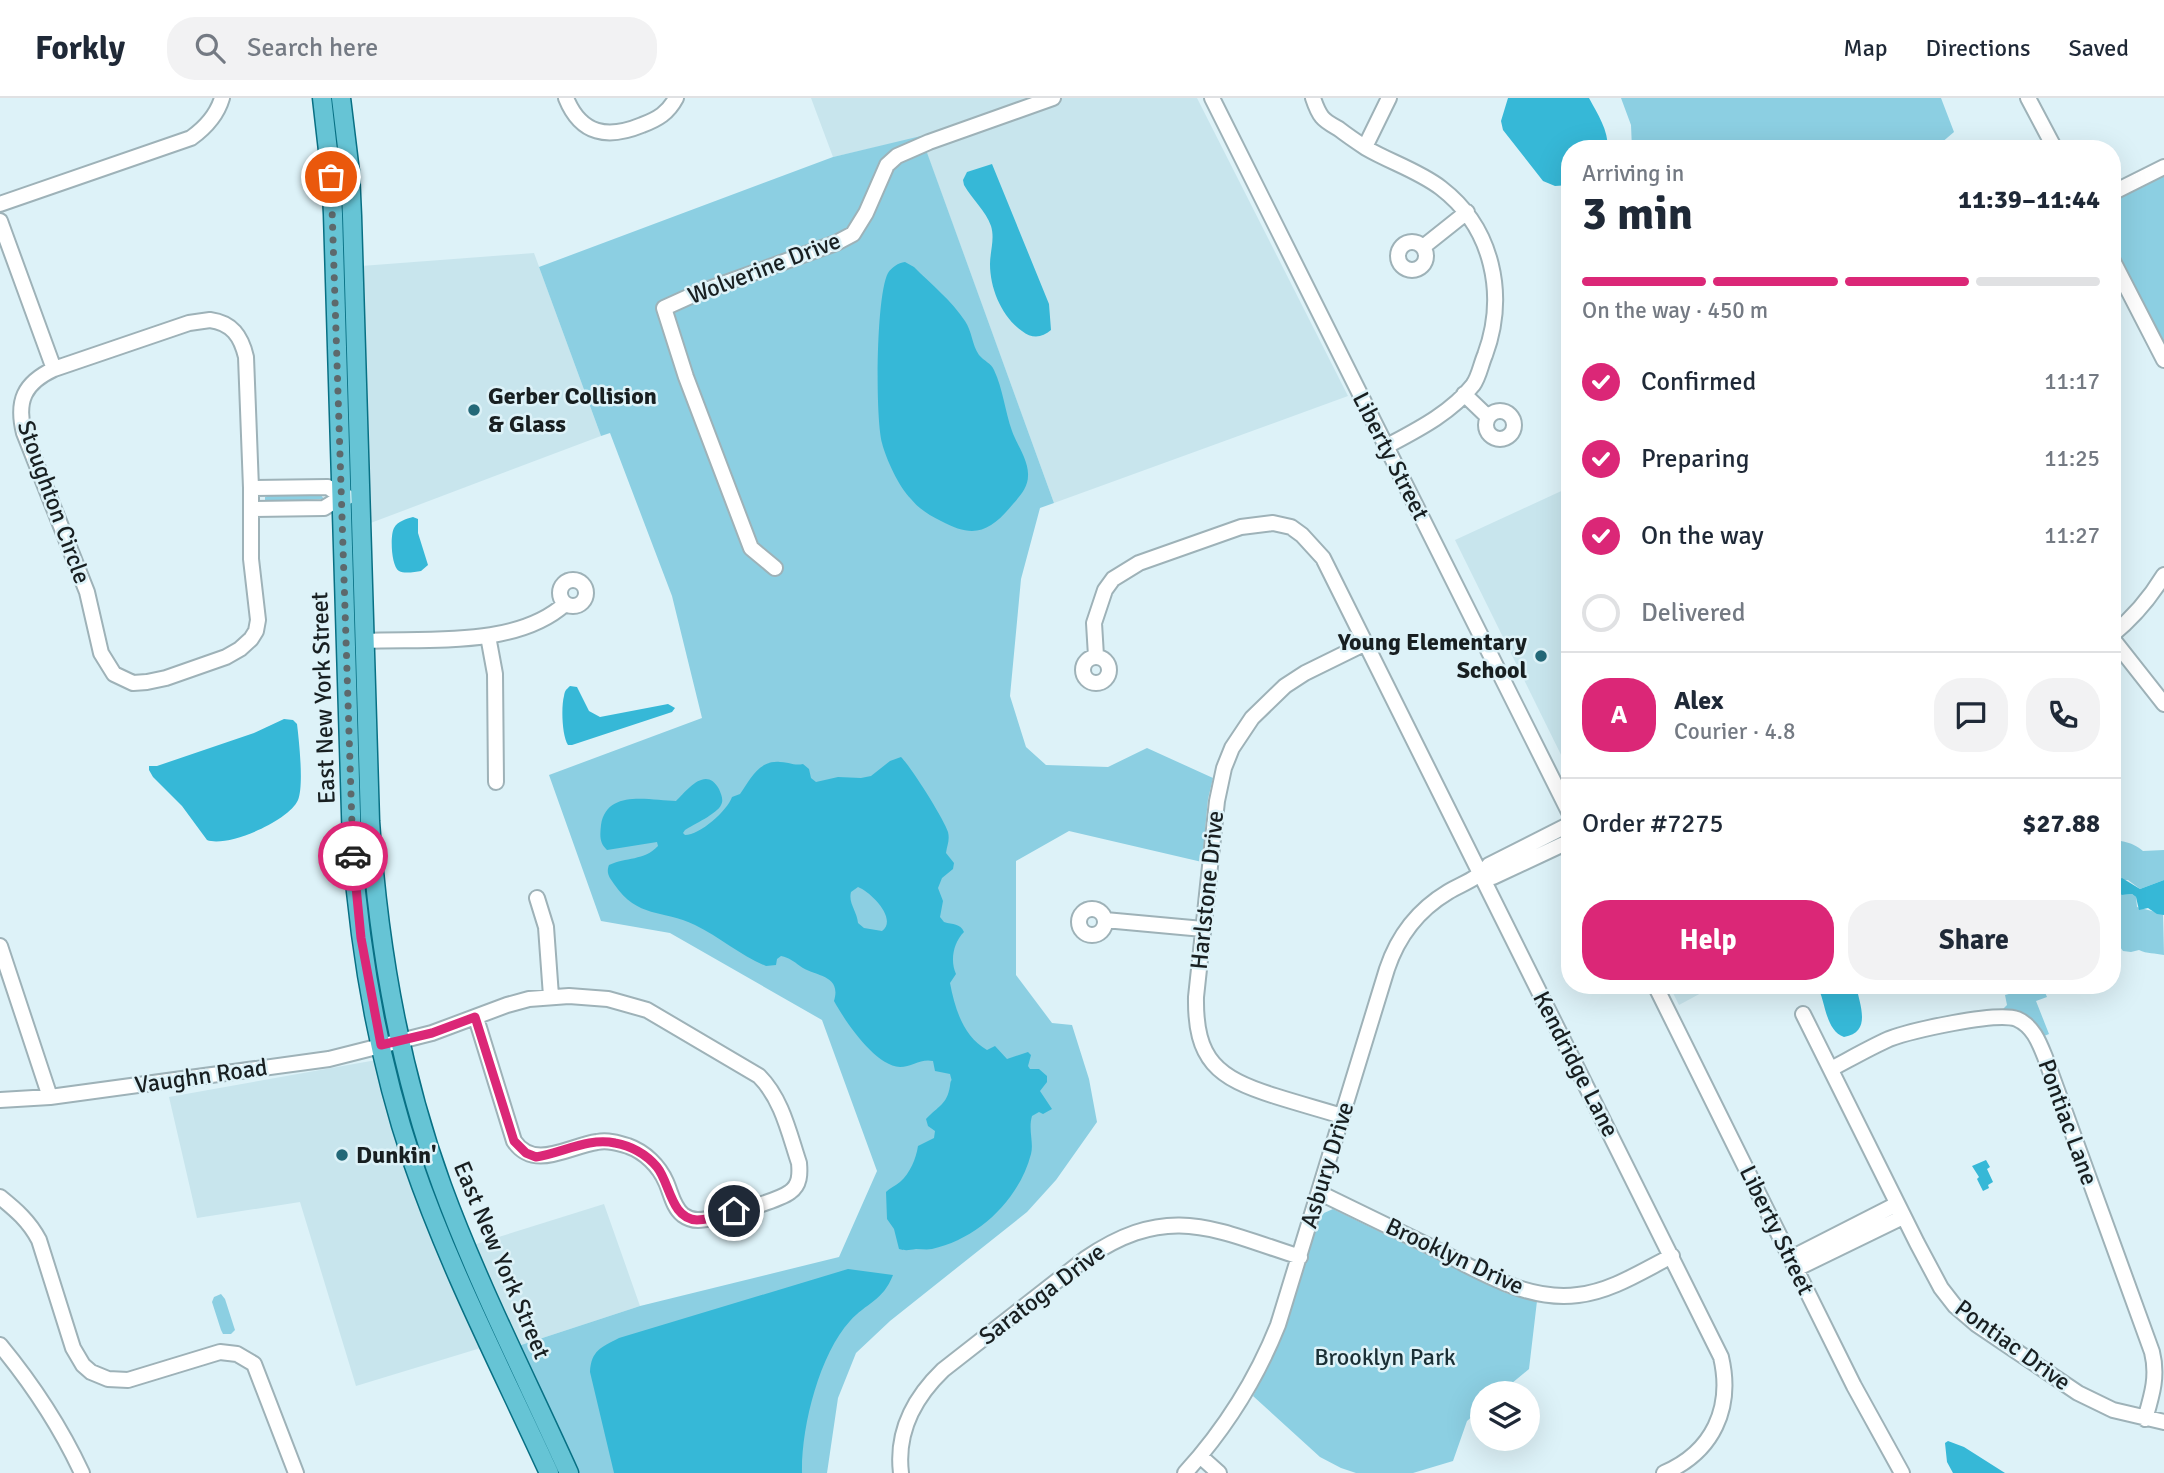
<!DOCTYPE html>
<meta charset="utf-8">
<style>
body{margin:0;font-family:Signika,sans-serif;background:#f2f2f3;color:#1f2937;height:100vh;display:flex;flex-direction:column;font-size:26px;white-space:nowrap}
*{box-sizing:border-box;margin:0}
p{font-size:23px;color:#747a83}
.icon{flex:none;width:38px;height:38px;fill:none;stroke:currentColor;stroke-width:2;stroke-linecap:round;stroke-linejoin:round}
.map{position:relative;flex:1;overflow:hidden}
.drawer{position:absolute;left:1561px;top:42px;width:560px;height:854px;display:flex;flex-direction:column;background:#fff;border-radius:28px;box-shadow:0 7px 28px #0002}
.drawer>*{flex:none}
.tools{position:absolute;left:1470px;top:1283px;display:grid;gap:14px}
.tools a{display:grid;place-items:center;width:70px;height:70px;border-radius:50%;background:#fff;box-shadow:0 7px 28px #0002;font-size:35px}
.pin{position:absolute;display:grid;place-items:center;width:60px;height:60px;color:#fff;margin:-30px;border:4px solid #fff;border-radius:50%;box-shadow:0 2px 7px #0007}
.courier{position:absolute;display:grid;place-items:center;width:70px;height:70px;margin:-35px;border:5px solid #db2777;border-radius:50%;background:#fff;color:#222;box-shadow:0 2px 9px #0007}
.summary em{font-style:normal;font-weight:700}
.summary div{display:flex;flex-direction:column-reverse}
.summary{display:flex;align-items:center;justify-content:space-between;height:119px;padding:0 21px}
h1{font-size:46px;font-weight:700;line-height:52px}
.bar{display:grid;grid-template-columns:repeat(4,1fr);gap:10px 7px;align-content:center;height:84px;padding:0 21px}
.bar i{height:9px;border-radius:5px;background:#e0e1e3}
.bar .current{background:#db2777}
.bar p{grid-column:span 4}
.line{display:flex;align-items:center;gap:18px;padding:0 21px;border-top:2px solid #e0e1e3}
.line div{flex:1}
.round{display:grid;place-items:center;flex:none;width:74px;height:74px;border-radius:28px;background:#f2f2f3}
ol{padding:0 21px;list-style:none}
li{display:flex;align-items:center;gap:21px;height:77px}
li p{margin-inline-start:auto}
li .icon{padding:7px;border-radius:50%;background:#db2777;color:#fff;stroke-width:4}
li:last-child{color:#747a83}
li i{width:38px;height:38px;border:4px solid #e0e1e3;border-radius:50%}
.button{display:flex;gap:14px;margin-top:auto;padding:14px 21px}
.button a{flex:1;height:80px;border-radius:28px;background:#db2777;color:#fff;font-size:28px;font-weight:700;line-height:80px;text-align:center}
.button a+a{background:#f2f2f3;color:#1f2937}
header{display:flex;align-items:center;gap:42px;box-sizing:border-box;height:98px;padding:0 35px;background:#fff;border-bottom:2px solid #e0e1e3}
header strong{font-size:33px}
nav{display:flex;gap:38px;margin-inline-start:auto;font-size:24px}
.search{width:490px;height:63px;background:#f2f2f3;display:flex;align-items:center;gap:18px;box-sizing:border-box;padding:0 24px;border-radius:28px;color:#747a83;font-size:26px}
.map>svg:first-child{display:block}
.built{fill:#c8e5ed}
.green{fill:#8ccfe2}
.water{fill:#36b8d7;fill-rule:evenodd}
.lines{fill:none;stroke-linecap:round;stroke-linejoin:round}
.minor-casing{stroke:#9eb2b8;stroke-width:18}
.major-casing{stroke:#087084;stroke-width:21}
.minor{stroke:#fff;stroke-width:14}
.major{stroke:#66c4d5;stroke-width:18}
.done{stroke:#5d696c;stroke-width:7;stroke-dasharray:0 12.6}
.route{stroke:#db2777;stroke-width:9}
.poi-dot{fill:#236878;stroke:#ddf2f8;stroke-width:2.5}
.labels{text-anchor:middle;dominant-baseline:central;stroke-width:5;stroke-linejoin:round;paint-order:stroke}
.street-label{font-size:24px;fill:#181f21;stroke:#ddf2f8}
.poi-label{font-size:24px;font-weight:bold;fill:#181f21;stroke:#ddf2f8;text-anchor:start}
.park-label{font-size:24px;fill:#1a2f35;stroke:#ddf2f8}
</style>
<header>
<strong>Forkly</strong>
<div class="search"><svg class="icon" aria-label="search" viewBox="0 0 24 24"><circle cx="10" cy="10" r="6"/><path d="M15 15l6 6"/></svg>Search here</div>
<nav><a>Map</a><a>Directions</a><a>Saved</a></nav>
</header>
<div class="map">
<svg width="2164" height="1375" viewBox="0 0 2164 1375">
<rect width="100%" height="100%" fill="#ddf2f8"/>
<path class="built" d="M811,0H1197L1348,298L1054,405L921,39L833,59Z
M534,155L601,338L368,426L361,168Z
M1570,389V675L1455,442Z
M1669,887H1716L1679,907Z
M382,961L484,1249L356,1288L300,1104L197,1120L169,999Z
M604,1106L640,1208L518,1248L473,1147Z"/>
<path class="green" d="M328,0H332C350,89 346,181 348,271Z
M1621,0H1941L1954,34L1934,51H1632L1631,27Z
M921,38L1054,405L1040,410L1021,481L1010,598L1026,649L1046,667L1108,669L1147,650L1213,680L1208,701L1202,764L1069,733L1016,763V877L1052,925L1072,927L1089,981L1097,1024L1056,1082L1027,1114L890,1223L856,1255L838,1300L827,1375H577L518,1248L640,1208L839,1159L877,1073L822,922L670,835L601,823L549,677L702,620L672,498L610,335L601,338L539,169L833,59Z
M2164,77V245L2112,144V104Z
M272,396H320L324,401L272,404L265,402V399Z
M354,519L360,602L372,820H370L358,743Z
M2112,739C2124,746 2130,742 2143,753L2164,752V782L2140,791L2128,782H2115L2112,785Z
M2112,791L2122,797L2132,796L2136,799L2137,809L2163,816L2164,857C2155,855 2147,856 2139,852L2131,854L2123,853L2117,845L2115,829L2112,826Z
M2035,889L2044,892L2047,899L2036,903L2049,936L2044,938L2036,925L2028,919L2003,911L2007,907L2005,897Z
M422,1063L438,1100L562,1375H556L467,1184L420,1064Z
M1333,1111L1506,1195L1537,1203L1529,1271L1500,1295H1482V1310L1467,1323L1453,1363L1413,1375H1356L1341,1370L1320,1359L1253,1298L1278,1248L1288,1223L1317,1125L1324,1115Z
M221,1196L225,1201L234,1229L235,1232L231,1236H223L221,1232L212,1204L214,1199Z"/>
<path class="water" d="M1508,0H1589C1598,17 1608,31 1608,51H1570V87L1555,88L1543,83L1503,32L1501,23Z
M992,66L1049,206L1051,232C1042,240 1032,241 1022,233C1002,219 990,191 990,166C990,154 995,141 991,128C986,113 972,101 964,87L963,82L967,74Z
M905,164L914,169C931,186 952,203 965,223C972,233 972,247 979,257C984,263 991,265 994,272C1003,291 1005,313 1012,333C1017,347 1029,363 1028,378C1028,389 1020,398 1013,406C990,434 974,441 941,423C929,417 919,411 911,401C899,389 886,361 882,345C875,318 876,197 888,175C892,169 898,165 905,164Z
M413,419L418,421V435L428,467L421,473C415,474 404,476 399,473C391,468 390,437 394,430C398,423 406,421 413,419Z
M570,588L577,589L589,613L600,619L668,606L675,610L672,614L572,647H568C562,638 561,609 564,598C565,592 566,592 570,588Z
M284,621L293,622L297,626C299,642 304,688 298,702C289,723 227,750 207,742L182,708L153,679L149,672V668H157L254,635Z
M901,659C911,669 944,721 948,734C950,743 947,747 946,755L954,765L953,771L942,780L938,790L943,803L940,819L944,824C953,827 960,825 964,834C953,845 950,863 956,876L950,885C955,911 963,938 987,952L995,948L1007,961L1028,954L1031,957L1028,968L1030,971H1039L1047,978V984L1040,993L1052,1011L1043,1016L1039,1014L1032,1018C1028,1032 1034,1044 1031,1056C1019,1102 978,1141 932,1151C927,1152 921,1151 916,1151C909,1152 906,1153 899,1151L894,1131L887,1121L886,1094C890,1090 895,1088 900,1084C910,1075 916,1061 918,1048L934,1040L935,1033L928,1028L926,1021C938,1008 947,1007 950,988C951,978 953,987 950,976L935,973L933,963C921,960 912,969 900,969C875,968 845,923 834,903C842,876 815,879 800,868C793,863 790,860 781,858L777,861L776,867L766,868C741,858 720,839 695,827C662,811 638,821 614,786C609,779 606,775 609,767C626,759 644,763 658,748L657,744L607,752C599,745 600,737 601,727C607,690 651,703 676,703C687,692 706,667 719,691C721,696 724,702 721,707C718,715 693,727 685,732L683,735L685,737C700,737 727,713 732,699L740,696C750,682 758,662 780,664C789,664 794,668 803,666L809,671L811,680L816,684L838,679L861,680L871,678L890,663ZM858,789C871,794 898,821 882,833L864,830L858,825C857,813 848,805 851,794Z
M2122,780L2140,791L2164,782V817L2157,816L2148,810L2139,812L2136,799L2132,796L2122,797L2113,793L2112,785Z
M1817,887H1856C1860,908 1872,934 1844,939C1825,932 1826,904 1817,887Z
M1986,1062L1990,1069L1987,1071L1993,1084L1988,1087L1989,1090L1983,1093L1977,1081L1979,1079L1972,1068Z
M848,1171L893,1177C883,1203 866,1205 850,1223C819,1257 801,1330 802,1375H614L590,1274C591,1253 601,1249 619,1240Z
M1948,1343L1964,1349L2005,1375H1953L1947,1364L1945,1345Z"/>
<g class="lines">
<g class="minor-casing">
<path id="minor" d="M566,0C581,37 608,41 642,27C658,21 668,15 676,0
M1212,0L1570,716
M1313,0C1315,6 1318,14 1322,19C1326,24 1334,28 1339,31C1348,38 1357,44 1366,50C1390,64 1419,73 1441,90C1493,130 1507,197 1485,257C1481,266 1479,279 1473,287C1451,315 1417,332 1387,348
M2028,0L2055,51
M1365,49L1389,0
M2112,95L2164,69
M0,106L191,40C205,30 217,17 222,0
M0,123L54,271
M1398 158a14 14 0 1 1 28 0a14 14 0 1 1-28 0Z
M1423,149L1467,114
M2112,161L2164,262
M210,222C232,225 241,238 246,259L251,390V461L258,522L256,533L251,541L240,551L226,559L166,580L147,584L133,585L114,576L101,555L87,494L24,335C16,303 24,285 54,271L189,225Z
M1464,296L1488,319
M1486 327a14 14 0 1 1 28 0a14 14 0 1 1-28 0Z
M251,390L328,389L342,399
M251,411L324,410L342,399H348
M775,470L751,450L686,279L664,210L695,196L836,145L853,136L866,115L887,67L897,58L929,44L1053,0
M560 495a13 13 0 1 1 26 0a13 13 0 1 1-26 0Z
M2112,537C2133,520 2150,500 2164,477
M488,538L495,576L496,684
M2112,540L2164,606
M365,543C427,540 516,550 565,506
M1096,558L1094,525L1105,492L1113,481L1139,465L1241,429L1273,425L1291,429L1302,437L1323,460L1721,1259C1733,1310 1713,1354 1664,1375
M1083 572a13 13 0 1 1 26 0a13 13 0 1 1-26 0Z
M1481,777L1493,779L1570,743
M537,800L546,829L551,898
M1079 824a13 13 0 1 1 26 0a13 13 0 1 1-26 0Z
M1105,822L1203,831
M0,848L50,999
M1655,887L1854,1288L1902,1375
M1803,916L1917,1145L1941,1190L1955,1208L1976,1226L2078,1295L2113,1312L2164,1324
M1831,971C1850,961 1869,950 1889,941C1910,933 1997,913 2017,921C2033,928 2039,944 2045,959L2152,1254C2158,1278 2152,1297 2145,1321
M0,1002L50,999L329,961L432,935L507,907L529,901L569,898L608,901L647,912L759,978C782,1001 789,1035 799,1065C800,1076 800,1087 790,1094C778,1103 713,1122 698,1122C693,1122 687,1120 683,1117C673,1109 671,1095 666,1084C659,1068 645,1054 628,1048C618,1045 608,1042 597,1044C569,1048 534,1073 514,1043L476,920
M1342,1018C1319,1011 1297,1005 1275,998C1217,980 1195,962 1196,899L1217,703L1224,670L1232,650L1252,620L1285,588L1305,575L1366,545
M1320,1095C1357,1113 1394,1131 1431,1149C1477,1171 1525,1204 1578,1197C1612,1193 1642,1173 1672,1158
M0,1099C16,1112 29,1123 39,1142L73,1250L83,1267L91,1274L108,1281L128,1282L220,1254L237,1256L254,1266L296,1375
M1791,1160L1897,1106
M1796,1171L1903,1119
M0,1247C33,1287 60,1328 82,1375
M1200,1358L1219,1375
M901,1375C896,1334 914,1300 943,1272L1085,1161C1169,1104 1213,1131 1300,1159
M1185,1375C1225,1331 1256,1282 1278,1227L1387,871C1398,838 1418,812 1448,794C1463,785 1478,781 1489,767L1570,726"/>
</g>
<g class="major-casing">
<path id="major" d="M322,0L331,79L333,116L352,749C360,855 378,961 412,1062C449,1170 502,1272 549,1375
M341,0L350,74L352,118L370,723C378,848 399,970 442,1088C478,1186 526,1280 569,1375"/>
</g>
<use href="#minor" class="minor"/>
<use href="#major" class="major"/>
</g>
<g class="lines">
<path class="done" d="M331,79L353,758"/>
<path class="route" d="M353,758L361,840L381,947L432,935L475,919L514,1043L526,1055L536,1059C562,1055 589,1039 615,1045C631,1048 646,1056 657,1069C670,1085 671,1121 697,1122C709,1122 722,1117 734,1113"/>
</g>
<g class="poi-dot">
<circle cx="474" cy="312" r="7"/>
<circle cx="1541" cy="558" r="7"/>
<circle cx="342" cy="1057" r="7"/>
</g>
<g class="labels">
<g class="street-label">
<text transform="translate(764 170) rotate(-21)">Wolverine Drive</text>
<text transform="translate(1391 358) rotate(63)">Liberty Street</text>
<text transform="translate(54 404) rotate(70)">Stoughton Circle</text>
<text transform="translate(323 600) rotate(-92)">East New York Street</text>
<text transform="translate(1207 792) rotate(-84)">Harlstone Drive</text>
<text transform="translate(1576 966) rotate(63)">Kendridge Lane</text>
<text transform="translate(201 978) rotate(-8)">Vaughn Road</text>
<text transform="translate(2068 1024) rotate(70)">Pontiac Lane</text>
<text transform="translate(1327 1067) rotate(-73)">Asbury Drive</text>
<text transform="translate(1777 1132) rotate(64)">Liberty Street</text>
<text transform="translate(1455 1158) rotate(25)">Brooklyn Drive</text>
<text transform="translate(502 1162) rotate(67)">East New York Street</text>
<text transform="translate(1042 1196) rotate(-37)">Saratoga Drive</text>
<text transform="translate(2013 1247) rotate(36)">Pontiac Drive</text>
</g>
<g class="poi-label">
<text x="488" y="298">Gerber Collision<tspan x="488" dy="28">&amp; Glass</tspan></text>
<text x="1527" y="544" text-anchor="end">Young Elementary<tspan x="1527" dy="28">School</tspan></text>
<text x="356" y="1057">Dunkin'</text>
</g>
<g class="park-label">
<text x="1385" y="1259">Brooklyn Park</text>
</g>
</g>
</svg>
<div class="tools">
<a><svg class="icon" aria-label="layers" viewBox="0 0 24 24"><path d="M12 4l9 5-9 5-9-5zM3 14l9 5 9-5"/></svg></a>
</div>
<div class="pin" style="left:331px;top:79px;background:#ea580c"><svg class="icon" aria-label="bag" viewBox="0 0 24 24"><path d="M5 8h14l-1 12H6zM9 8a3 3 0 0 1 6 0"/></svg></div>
<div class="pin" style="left:734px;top:1113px;background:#1f2937"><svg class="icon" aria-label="home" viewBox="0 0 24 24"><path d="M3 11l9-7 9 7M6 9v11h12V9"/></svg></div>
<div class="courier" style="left:353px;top:758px"><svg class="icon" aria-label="car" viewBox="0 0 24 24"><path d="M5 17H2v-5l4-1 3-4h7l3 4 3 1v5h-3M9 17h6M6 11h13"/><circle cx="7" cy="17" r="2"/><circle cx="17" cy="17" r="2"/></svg></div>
<section class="drawer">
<div class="summary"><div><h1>3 min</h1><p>Arriving in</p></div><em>11:39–11:44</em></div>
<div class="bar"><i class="current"></i><i class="current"></i><i class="current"></i><i></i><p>On the way · 450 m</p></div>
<ol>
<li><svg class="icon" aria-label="check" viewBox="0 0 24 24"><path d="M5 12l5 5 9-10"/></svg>Confirmed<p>11:17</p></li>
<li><svg class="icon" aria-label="check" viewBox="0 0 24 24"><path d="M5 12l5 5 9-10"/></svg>Preparing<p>11:25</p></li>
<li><svg class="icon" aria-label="check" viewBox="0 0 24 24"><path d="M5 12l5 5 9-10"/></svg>On the way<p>11:27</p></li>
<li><i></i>Delivered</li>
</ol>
<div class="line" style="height:126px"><b class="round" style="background:#db2777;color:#fff">A</b><div><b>Alex</b><p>Courier · 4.8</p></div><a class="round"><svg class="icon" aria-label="chat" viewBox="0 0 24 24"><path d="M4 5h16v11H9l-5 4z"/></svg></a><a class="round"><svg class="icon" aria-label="phone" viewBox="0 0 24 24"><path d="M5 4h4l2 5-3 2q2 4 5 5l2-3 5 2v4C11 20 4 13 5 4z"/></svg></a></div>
<div class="line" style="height:91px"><div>Order #7275</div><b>$27.88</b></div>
<div class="button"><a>Help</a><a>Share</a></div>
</section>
</div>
